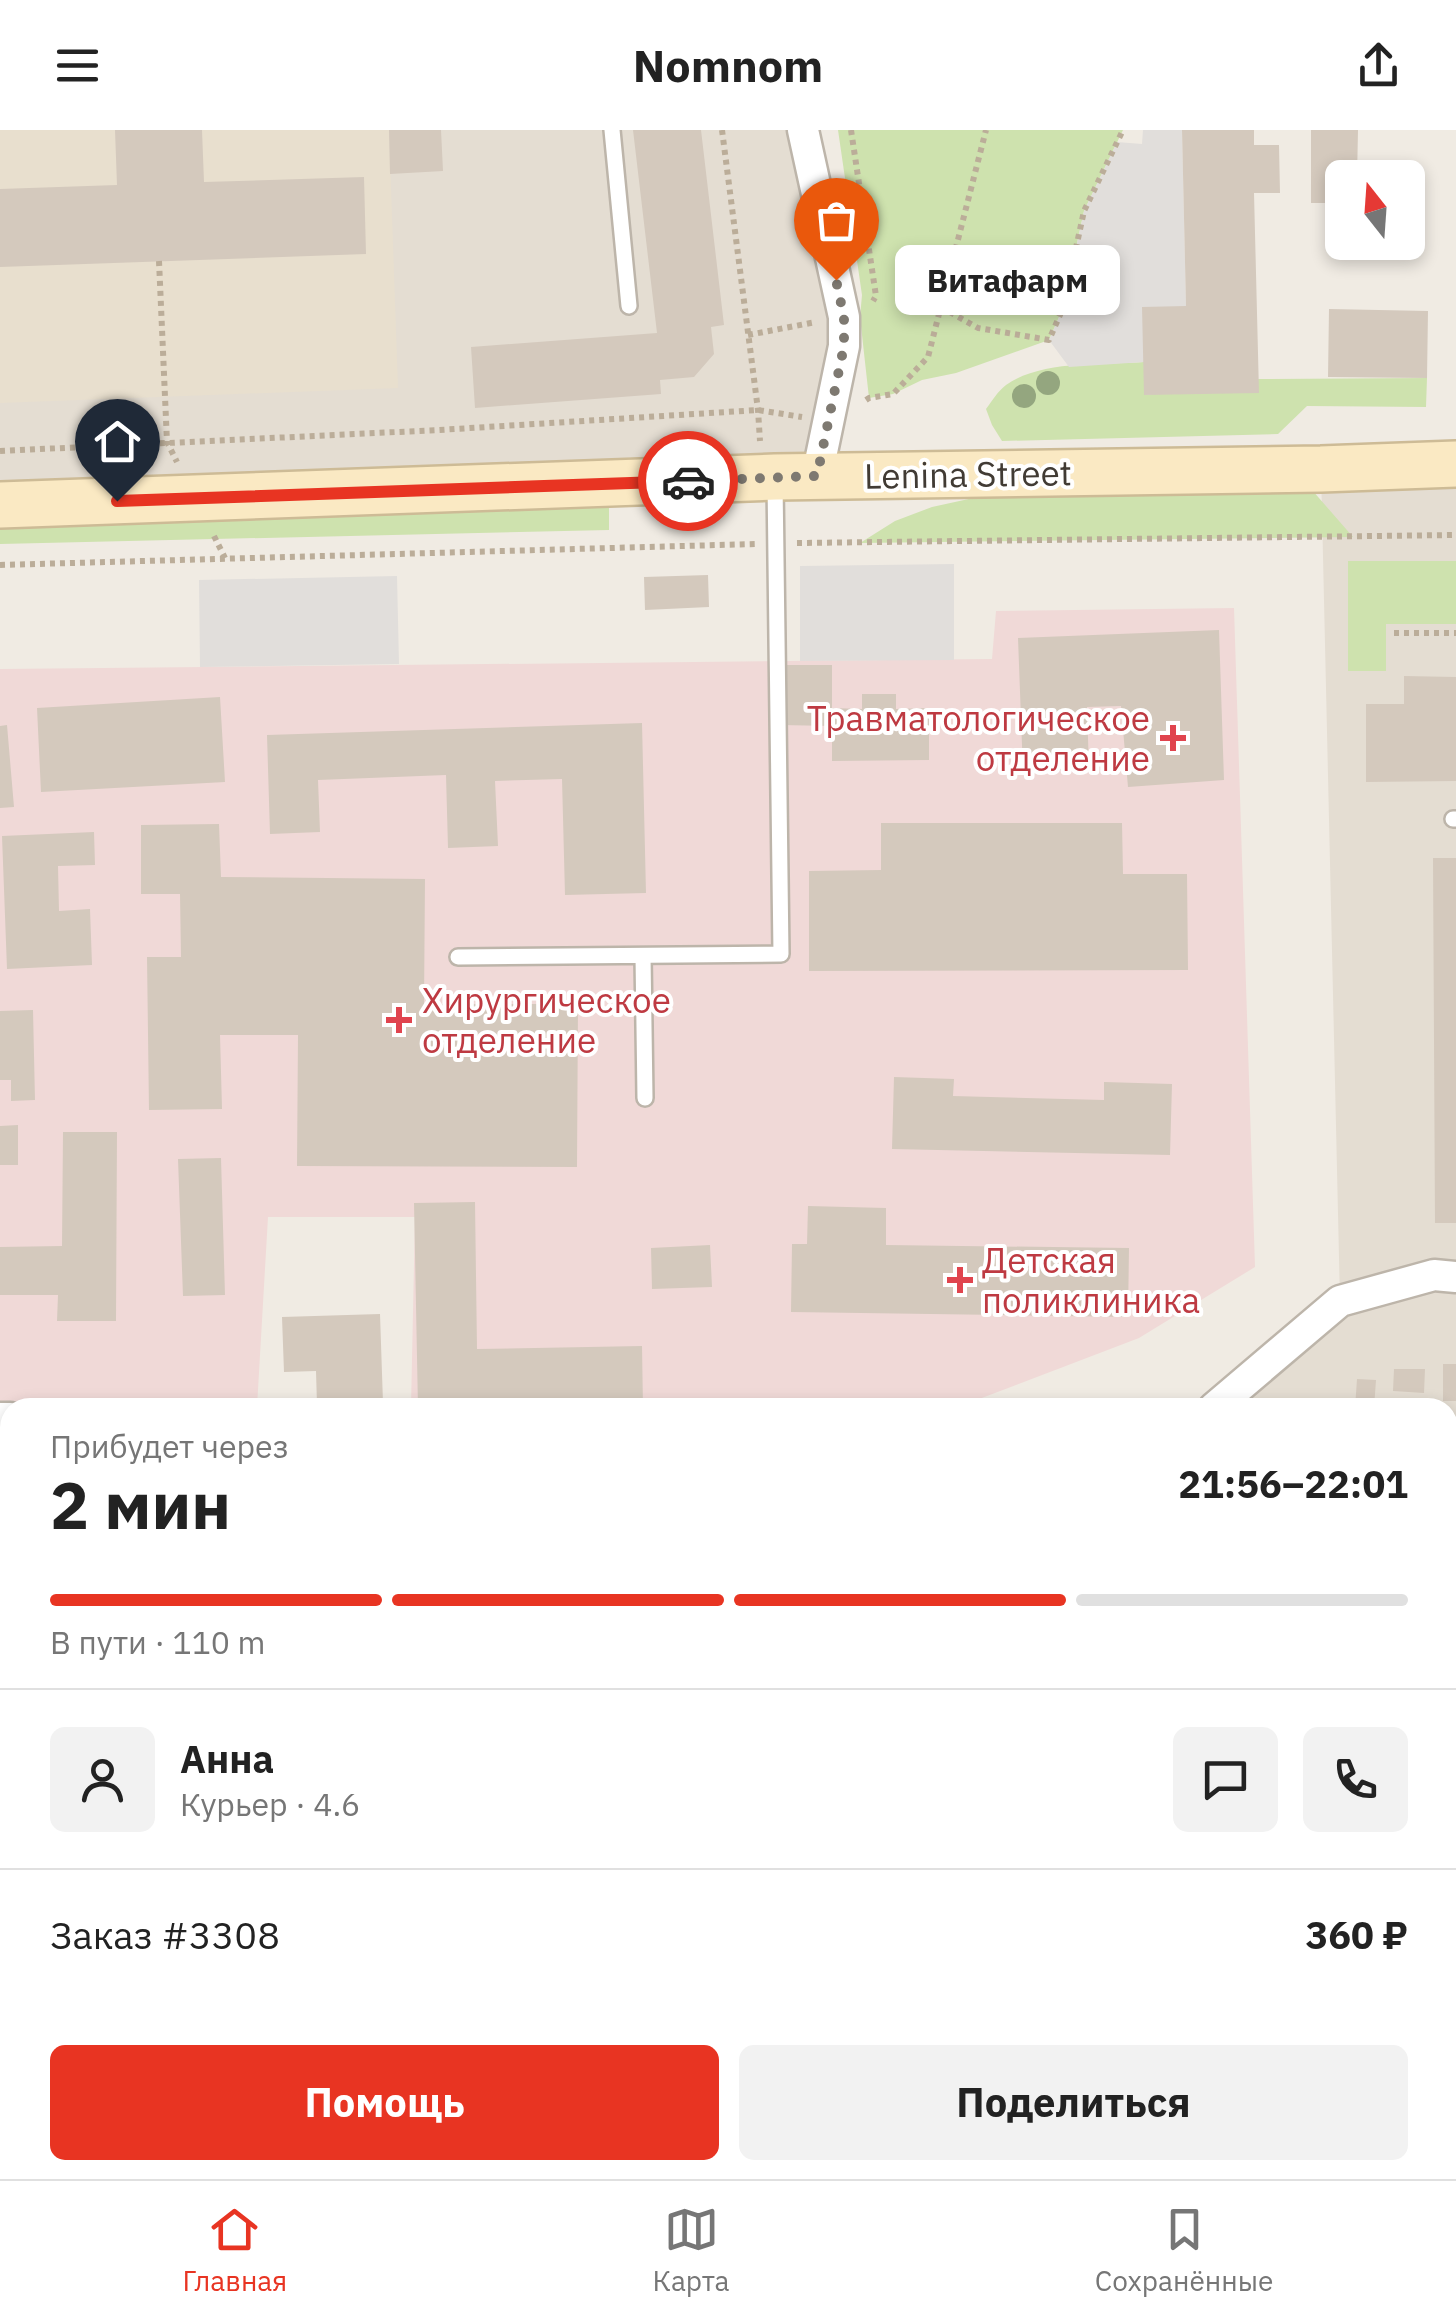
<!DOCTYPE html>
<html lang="ru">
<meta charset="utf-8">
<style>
body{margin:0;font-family:"IBM Plex Sans",sans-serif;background:#f2f2f2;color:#222;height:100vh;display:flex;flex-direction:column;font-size:38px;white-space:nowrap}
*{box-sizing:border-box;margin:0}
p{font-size:32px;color:#767676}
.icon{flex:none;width:55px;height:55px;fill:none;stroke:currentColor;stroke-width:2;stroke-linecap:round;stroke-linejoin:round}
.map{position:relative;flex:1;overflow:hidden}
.panel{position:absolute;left:0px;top:1268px;width:1458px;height:782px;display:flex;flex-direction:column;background:#fff;border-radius:30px 30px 0 0;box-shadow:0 5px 15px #0003}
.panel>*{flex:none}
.needle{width:65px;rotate:343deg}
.controls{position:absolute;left:1325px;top:30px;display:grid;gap:20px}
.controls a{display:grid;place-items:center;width:100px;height:100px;border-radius:15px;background:#fff;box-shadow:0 5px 15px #0003;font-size:50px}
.pin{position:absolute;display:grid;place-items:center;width:85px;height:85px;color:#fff;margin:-102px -42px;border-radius:50% 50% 50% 0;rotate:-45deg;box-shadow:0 0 10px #0007}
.pin .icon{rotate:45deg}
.courier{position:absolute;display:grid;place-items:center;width:100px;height:100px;margin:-50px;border:8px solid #e83422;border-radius:50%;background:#fff;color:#222;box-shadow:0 2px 12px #0007}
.bubble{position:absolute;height:70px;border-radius:15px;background:#fff;box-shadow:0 5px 15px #0003;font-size:32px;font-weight:700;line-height:70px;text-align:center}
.overview em{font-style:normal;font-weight:700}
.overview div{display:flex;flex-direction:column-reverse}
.overview{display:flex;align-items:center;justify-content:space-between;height:170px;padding:0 50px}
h1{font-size:65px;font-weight:700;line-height:75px}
.bar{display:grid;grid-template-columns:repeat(4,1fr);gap:15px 10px;align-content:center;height:120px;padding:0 50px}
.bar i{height:12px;border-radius:8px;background:#e0e0e0}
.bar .current{background:#e83422}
.bar p{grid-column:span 4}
.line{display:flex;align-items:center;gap:25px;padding:0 50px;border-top:2px solid #e0e0e0}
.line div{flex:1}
.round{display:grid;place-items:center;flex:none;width:105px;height:105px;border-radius:15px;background:#f2f2f2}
.cta{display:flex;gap:20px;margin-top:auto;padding:20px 50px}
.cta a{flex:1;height:115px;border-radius:15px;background:#e83422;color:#fff;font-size:40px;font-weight:700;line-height:115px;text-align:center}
.cta a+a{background:#f2f2f2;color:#222}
header{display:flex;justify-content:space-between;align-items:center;height:130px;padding:0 50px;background:#fff;font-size:45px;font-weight:700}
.tab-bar{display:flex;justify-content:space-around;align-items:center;height:140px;border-top:2px solid #e0e0e0;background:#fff;font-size:28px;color:#767676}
.tab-bar a{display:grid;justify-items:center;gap:5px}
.tab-bar .current{color:#e83422}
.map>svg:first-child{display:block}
.residential{fill:#e4ddd2}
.education{fill:#e8dfce}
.medical{fill:#f0d9d7}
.green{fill:#cee2ae}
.parking{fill:#e1dedb}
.building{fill:#d4c9bd}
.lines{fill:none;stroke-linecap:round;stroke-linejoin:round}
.lane-casing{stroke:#bdb5aa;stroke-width:20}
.street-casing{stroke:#bdb5aa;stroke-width:35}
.secondary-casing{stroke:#cdbb96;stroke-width:50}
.path{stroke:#bbad99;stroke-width:6;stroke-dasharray:5 5;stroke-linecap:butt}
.lane{stroke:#fff;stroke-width:15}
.street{stroke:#fff;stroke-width:30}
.secondary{stroke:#fae9c3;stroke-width:45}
.tree{fill:#94a67f}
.done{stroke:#7e7971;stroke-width:10;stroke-dasharray:0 18}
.route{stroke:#e83422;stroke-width:12}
.health-dot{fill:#e0444e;stroke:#fff;stroke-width:4}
.labels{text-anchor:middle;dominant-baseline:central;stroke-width:8;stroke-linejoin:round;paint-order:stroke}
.street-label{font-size:35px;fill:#413b34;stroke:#fff}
.health-label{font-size:35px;fill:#be3a42;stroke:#fff;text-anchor:start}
</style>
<header><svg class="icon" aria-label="menu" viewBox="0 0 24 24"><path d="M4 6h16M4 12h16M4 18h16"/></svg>Nomnom<svg class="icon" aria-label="share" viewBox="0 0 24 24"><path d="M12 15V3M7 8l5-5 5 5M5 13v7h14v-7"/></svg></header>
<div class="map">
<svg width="1456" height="2049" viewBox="0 0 1456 2049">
<rect width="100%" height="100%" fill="#f0ebe3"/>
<path class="residential" d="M0,0H803L844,187L817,346L0,375Z
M1456,337V2049H455V2040H1448V1278L1192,1277L1340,1171L1321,339Z"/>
<path class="education" d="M0,0H389L398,258L0,273Z"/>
<path class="medical" d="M1234,478L1255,1137L1139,1208L958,1277H411L415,1087H268L257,1277L0,1276V539L992,529L996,481Z"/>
<path class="green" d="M838,0H1123L1084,81L1063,178L1049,210L956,243L922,250L893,264L869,268L860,187L862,165Z
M1144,232L1145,265L1259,249L1427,248L1426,277L1307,276L1278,304L1002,311L992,295L986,279C992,271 998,261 1006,255C1041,230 1102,235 1144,232Z
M609,354V400L0,414V375Z
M1312,360L1353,407L860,413L895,391L932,377L987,365Z
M1348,431H1456V494H1386V541H1348Z"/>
<path class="parking" d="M1143,0H1182L1186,176L1144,232L1069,237L1049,210L1063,178L1084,81L1117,12L1142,14Z
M954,434V530L800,531V436Z
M397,446L399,534L200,537L199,450Z"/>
<path class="building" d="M115,0H202L204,52L364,47L366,124L0,137V59L117,55Z
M389,0H441L443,41L390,44Z
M633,0H701L724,195L711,197L714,224L694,247L660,250L661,264L475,278L471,217L657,203Z
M1182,0H1254V15H1279L1280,63H1254L1259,263L1144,265L1142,177L1186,176Z
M1311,0H1358L1357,48H1342V73H1311Z
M1329,179L1428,181L1427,248L1328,247Z
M708,445L709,477L645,480L644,447Z
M1219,500L1224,650L1128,657L1121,576L1087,577L1089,639L1023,642L1018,508Z
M781,535H832V578L862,579V564H896V579L929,578V630L832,631V596L780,595Z
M1404,546L1456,547V651L1366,652V574H1404Z
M220,567L225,652L41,662L37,578Z
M642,593L646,763L565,765L562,649L495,651L498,716L448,718L446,645L318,650L320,702L270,704L267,605Z
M7,595L14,677L0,678V596Z
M881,693H1122L1123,744H1187L1188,840L809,841V741L881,740Z
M219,694L221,747L425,749L424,874H578L577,1037L297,1036L298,905H220L222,979L149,980L147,827H181L180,764H141V695Z
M94,702L95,735L58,736L59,781L90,779L92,835L7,839L2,706Z
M1433,728H1456V1093H1435Z
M33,880L35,970L11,971V950H0V881Z
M894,947L954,949L953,966L1104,970V952L1172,954L1170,1025L892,1019Z
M18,995V1035H0V996Z
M63,1002H117L116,1191H57L58,1165H0V1117L62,1116Z
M221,1028L225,1165L183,1166L178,1029Z
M475,1072L477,1219L642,1216L643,1278H418L414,1073Z
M808,1076L886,1078V1115L1129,1118L1128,1187L791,1182L792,1114H807Z
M710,1115L712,1157L652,1159L651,1118Z
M380,1184L383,1273L317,1275L316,1241L284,1242L282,1187Z
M1443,1234H1456V1271H1443Z
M1394,1239H1425L1424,1263L1393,1261Z
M1357,1249L1376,1250L1374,1278H1355Z
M0,1357H10V1407H0Z
M0,1705H10V1762H0Z
M0,1833H10V1901H0Z
M1448,1928H1456V1974L1448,1973Z
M185,2040H238L260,2049H180Z
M1379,2040H1394V2049H1379Z"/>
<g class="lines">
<g class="lane-casing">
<path id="lane" d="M612,0L629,176
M1453,689H1456
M643,826L645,968
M458,827L781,824L775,351
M455,2040V2049"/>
</g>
<g class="street-casing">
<path id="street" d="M803,0L844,187V216L817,346
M1214,1278L1340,1171L1434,1145L1456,1147
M0,1288H10
M0,1788L10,1789
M1448,1862H1456"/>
</g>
<g class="secondary-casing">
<path id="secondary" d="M0,375L775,347L1321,339L1456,334"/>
</g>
<path class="path" d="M722,0L758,280L760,311
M851,0L876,166L873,171
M159,131L167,312L177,332
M941,177L978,198L1049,210L1063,178L1084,81L1123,0
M748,205L816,192
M866,270L869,268L893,264L928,227L986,0
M0,321L439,300L758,280L802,287
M214,406L225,428
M797,413L1456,405
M0,435L755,414
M1394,503H1456"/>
<use href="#lane" class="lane"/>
<use href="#street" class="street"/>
<use href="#secondary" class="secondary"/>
</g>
<g class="tree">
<circle cx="1048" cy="253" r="12"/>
<circle cx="1024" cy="266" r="12"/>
</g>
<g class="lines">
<path class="done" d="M688,351L817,346L844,216V187L836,150"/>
<path class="route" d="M117,371L688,351"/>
</g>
<g class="health-dot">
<path d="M1168 593h10v10h10v10h-10v10h-10v-10h-10v-10h10z"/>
<path d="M394 875h10v10h10v10h-10v10h-10v-10h-10v-10h10z"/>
<path d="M955 1135h10v10h10v10h-10v10h-10v-10h-10v-10h10z"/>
</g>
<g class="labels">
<g class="street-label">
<text transform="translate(968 344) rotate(-1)">Lenina Street</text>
</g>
<g class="health-label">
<text x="1150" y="588" text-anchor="end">Травматологическое<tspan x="1150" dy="40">отделение</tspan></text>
<text x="422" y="870">Хирургическое<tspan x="422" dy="40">отделение</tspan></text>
<text x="982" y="1130">Детская<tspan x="982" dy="40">поликлиника</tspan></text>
</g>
</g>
</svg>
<div class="controls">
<a><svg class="needle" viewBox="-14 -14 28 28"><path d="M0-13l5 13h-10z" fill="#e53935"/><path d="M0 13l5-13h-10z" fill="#767676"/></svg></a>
</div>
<div class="pin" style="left:836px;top:150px;background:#ea580c"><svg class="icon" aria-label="bag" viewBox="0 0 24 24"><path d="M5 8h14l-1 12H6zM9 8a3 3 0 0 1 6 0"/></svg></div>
<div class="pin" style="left:117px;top:371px;background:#1f2937"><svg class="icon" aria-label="home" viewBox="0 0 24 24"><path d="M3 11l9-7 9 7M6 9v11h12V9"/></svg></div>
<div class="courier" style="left:688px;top:351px"><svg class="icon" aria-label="car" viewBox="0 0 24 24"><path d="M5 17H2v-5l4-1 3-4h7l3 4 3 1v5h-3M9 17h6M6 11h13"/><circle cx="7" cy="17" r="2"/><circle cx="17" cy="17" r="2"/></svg></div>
<div class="bubble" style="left:895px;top:115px;width:225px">Витафарм</div>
<section class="panel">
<div class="overview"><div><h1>2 мин</h1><p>Прибудет через</p></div><em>21:56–22:01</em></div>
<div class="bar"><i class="current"></i><i class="current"></i><i class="current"></i><i></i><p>В пути · 110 m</p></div>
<div class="line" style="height:180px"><a class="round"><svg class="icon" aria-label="person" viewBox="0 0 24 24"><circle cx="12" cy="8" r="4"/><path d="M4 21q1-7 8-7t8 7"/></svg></a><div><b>Анна</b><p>Курьер · 4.6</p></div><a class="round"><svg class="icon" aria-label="chat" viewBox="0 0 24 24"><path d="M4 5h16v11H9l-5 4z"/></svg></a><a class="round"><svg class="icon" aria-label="phone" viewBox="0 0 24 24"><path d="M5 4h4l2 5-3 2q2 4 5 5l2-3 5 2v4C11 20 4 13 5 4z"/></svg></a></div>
<div class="line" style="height:130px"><div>Заказ #3308</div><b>360 ₽</b></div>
<div class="cta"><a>Помощь</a><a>Поделиться</a></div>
</section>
</div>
<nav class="tab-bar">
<a class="current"><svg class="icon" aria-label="home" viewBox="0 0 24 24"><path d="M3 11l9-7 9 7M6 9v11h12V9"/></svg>Главная</a>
<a><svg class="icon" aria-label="map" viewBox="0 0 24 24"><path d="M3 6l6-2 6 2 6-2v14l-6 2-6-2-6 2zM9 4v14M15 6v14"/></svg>Карта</a>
<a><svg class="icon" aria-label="saved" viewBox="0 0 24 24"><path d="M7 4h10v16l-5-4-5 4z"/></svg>Сохранённые</a>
</nav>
